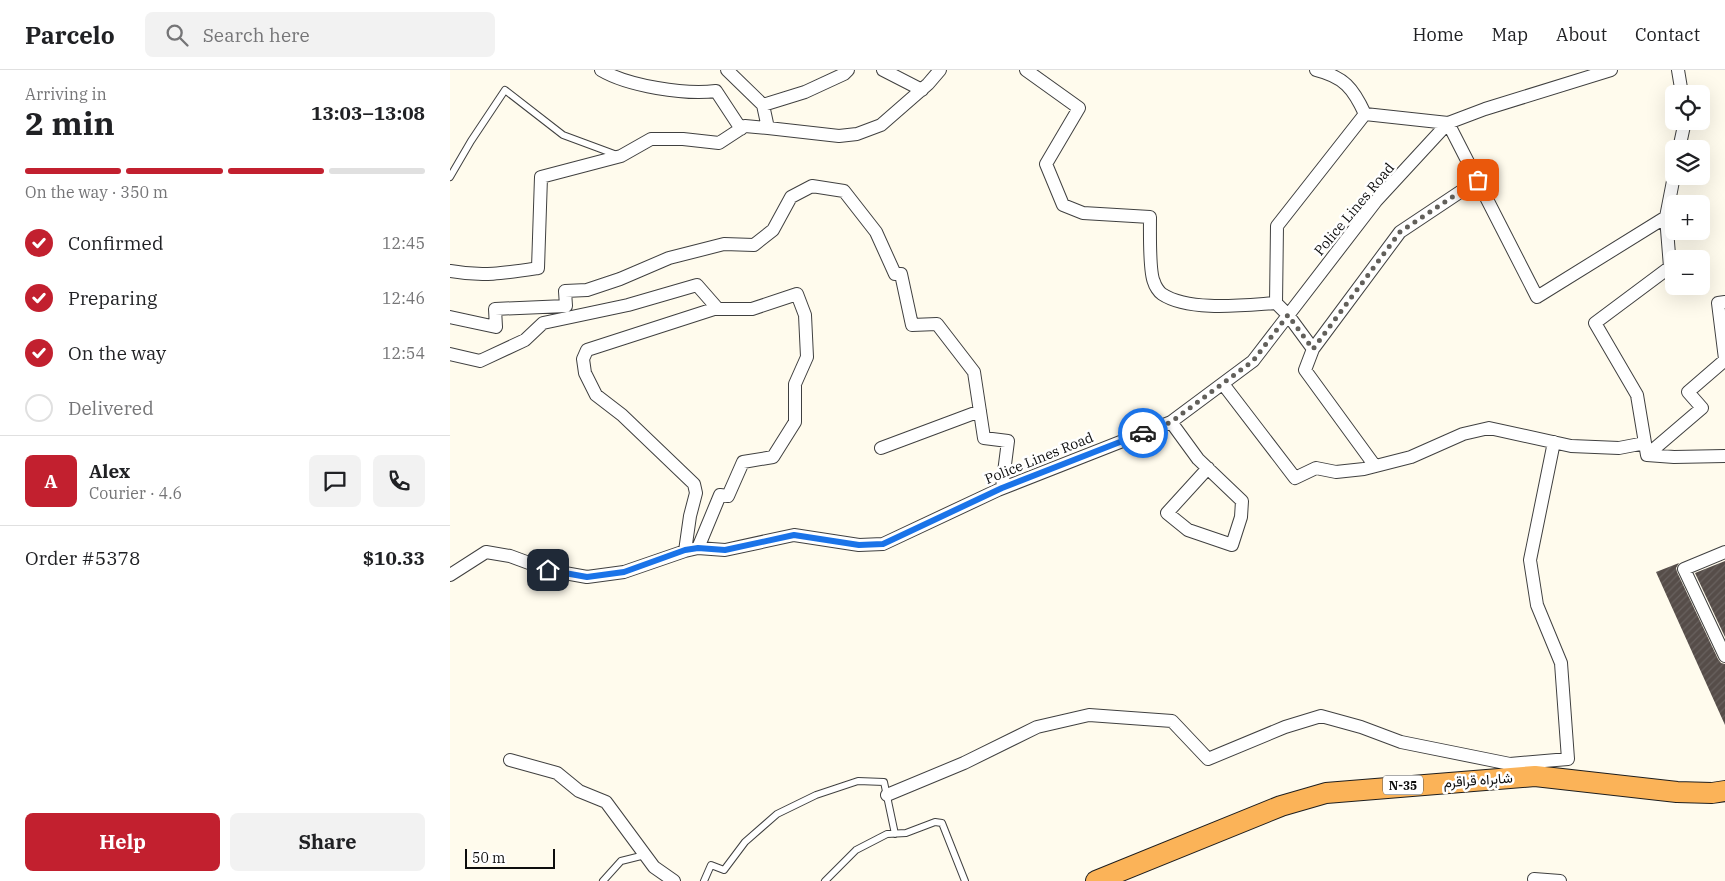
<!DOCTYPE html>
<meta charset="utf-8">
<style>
body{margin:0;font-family:"IBM Plex Serif",Vazirmatn,serif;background:#f2f2f2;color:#202124;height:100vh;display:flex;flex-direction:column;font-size:19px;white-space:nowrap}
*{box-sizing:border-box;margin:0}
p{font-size:16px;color:#757577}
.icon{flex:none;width:28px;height:28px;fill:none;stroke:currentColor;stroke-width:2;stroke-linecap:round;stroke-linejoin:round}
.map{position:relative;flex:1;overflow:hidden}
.details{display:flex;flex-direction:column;background:#fff;width:450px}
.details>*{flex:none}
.tools{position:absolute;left:1215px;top:15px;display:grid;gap:10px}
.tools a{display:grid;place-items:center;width:45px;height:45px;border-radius:8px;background:#fff;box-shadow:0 5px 20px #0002;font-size:25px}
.scale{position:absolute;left:15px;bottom:12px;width:90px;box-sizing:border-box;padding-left:5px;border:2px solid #0d0d0d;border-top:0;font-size:14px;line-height:18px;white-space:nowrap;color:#0d0d0d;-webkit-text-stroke:4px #fff;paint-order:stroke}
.pin{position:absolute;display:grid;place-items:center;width:42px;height:42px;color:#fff;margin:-21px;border-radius:10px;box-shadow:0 2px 8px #0006}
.courier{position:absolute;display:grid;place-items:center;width:50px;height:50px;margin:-25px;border:4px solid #1a73e8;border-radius:50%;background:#fff;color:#222;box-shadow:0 1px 6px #0007}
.overview em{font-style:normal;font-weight:700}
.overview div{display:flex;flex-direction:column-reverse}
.overview{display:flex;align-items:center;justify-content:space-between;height:85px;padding:0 25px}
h1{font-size:32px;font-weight:700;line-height:38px}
.bar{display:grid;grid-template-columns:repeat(4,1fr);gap:8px 5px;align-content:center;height:60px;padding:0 25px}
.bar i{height:6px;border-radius:4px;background:#e0e0e0}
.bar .on{background:#c2202f}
.bar p{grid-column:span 4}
.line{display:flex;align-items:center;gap:12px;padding:0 25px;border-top:1px solid #e0e0e0}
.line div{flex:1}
.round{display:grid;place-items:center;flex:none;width:52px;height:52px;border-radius:8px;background:#f2f2f2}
ol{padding:0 25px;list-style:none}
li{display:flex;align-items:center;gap:15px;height:55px}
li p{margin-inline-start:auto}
li .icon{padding:5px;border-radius:50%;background:#c2202f;color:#fff;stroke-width:4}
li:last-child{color:#757577}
li i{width:28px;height:28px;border:2px solid #e0e0e0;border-radius:50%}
.button{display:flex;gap:10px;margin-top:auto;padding:10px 25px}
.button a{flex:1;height:58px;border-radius:8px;background:#c2202f;color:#fff;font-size:20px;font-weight:700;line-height:58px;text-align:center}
.button a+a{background:#f2f2f2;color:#202124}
header{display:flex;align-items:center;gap:30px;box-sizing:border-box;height:70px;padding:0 25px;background:#fff;border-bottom:1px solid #e0e0e0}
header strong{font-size:24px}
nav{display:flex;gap:28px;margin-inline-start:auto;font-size:18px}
.search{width:350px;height:45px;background:#f2f2f2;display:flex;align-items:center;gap:12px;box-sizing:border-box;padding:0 18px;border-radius:8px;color:#757577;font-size:19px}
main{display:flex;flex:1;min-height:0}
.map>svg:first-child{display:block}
.building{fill:url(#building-hatch)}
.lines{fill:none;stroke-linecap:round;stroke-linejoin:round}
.service-casing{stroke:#404040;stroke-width:8}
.minor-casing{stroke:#404040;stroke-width:14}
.trunk-casing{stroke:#1e1e1e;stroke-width:22}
.service{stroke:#fff;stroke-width:6}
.minor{stroke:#fff;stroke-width:12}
.trunk{stroke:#fbb358;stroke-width:20}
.done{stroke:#62605b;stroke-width:5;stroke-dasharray:0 9}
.route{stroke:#1a73e8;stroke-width:6}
.labels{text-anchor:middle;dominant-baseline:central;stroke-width:5;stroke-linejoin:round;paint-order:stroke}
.shield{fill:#fff;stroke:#565656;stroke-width:1}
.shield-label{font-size:12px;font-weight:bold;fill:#0d0d0d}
.street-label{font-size:14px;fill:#0d0d0d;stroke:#fff}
</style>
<header>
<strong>Parcelo</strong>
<div class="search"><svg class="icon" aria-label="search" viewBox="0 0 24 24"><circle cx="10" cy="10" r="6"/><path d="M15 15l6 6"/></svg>Search here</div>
<nav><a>Home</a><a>Map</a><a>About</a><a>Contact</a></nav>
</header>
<main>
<section class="details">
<div class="overview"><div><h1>2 min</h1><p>Arriving in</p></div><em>13:03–13:08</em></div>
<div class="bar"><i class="on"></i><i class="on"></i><i class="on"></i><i></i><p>On the way · 350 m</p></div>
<ol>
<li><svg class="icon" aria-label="check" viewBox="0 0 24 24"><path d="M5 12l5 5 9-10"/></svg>Confirmed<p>12:45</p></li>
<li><svg class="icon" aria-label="check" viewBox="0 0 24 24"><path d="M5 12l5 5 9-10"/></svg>Preparing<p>12:46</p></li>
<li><svg class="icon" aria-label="check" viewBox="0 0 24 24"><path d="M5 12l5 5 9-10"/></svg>On the way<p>12:54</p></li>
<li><i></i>Delivered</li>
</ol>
<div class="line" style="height:90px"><b class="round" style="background:#c2202f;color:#fff">A</b><div><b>Alex</b><p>Courier · 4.6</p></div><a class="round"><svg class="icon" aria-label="chat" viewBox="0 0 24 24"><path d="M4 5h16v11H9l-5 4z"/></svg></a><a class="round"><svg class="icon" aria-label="phone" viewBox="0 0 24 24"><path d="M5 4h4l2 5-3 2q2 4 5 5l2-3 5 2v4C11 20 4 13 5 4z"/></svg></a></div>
<div class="line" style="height:65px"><div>Order #5378</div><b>$10.33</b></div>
<div class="button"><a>Help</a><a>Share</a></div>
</section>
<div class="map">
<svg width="1275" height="811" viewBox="0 0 1275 811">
<defs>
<pattern id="building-hatch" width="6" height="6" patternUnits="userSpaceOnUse" patternTransform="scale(1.25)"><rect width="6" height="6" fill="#564d49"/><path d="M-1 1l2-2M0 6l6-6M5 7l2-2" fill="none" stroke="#69625f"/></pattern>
</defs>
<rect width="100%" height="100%" fill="#fffbed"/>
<path class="building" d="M1275,491V567L1245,503Z
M1229,493L1226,498L1227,502L1268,589L1271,593L1275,594V655L1206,502Z"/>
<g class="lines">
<g class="service-casing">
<path id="service" d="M0,107L21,71L55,20L113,65L167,85
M153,811L171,791L195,785
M254,811L261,795L274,800L295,772L327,744L366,725L408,711L434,712L445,764
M375,811L406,780L437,764L456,763L485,752L492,753L515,811"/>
</g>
<g class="minor-casing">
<path id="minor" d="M151,0C178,16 235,25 266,21L291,59
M433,0L472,20
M576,0L629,38L596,94L613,135L633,143L700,147C700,160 699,202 704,212C705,216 709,222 712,224C739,242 795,235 826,233L838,245L863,279L855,300L925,396
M866,0C894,7 903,18 915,44
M1228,0L1232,24
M313,35L355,22L394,4L398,0
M915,44L998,53L1087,227L1216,147
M318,58L389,66L407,64L431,55L478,14L490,0
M1229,79L1235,51
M1224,106L1216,147L1220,197L1145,253L1187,325L1197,385L1224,387L1275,386
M0,201C32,207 56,203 88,198L91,107L171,86L201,69H233L269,73L295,56L318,58L313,35L277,0
M1275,232L1268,233L1275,289
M826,233L827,156L915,44
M0,247L46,257L45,239L116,236L115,221L137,220L170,209L219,188L274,174L304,175L323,160L341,127L362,116L394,121L426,162L445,204H451L462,255L487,254L524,302L534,368L558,371L552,418
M863,279L950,162L1028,110
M0,284L30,291L75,270L93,253L178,235L247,215L268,239
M773,314L845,408L866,398L886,402L914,399L961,387L1013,364L1039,358L1121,376L1169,378L1195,373
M721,352L748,389L792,431L791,447L782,475L738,460L717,443L758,398
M431,378L530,341
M1197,385L1252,338L1238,322L1275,290
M235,481L240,446L246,423L244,414L172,345L146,325L135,303L133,289L137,280L264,239H302L347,224L355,245L357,287L345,314V352L323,387L293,392L278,426L270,425L248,478
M1275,482L1234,499L1275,586
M0,505L36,482L60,486L98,500L137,507L174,502L235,481L248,478L275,480L344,465L409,475L433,474L548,420L721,352L803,291L926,131L998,53L1035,39L1161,0
M60,690L107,703L129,721L156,732L204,797L224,811
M437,725L514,693L587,657L639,645L722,651L758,689L835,657L871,646L911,657L951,672L1060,694L1118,689L1111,593L1087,535L1080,490L1104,372
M1084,809L1110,811"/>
</g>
<g class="trunk-casing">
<path id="trunk" d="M646,811L831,736L876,723L1085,706L1227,722L1262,723L1275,721"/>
</g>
<use href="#service" class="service"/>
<use href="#minor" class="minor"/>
<use href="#trunk" class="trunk"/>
</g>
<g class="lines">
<path class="done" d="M693,363L721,352L803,291L838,245L863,279L950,162L1028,110"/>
<path class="route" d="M98,500L137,507L174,502L235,480L248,478L275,480L344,465L409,475L433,474L552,418L693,363"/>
</g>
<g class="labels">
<rect class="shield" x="933" y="705.5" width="40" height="19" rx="4"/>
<g class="shield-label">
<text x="953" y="715">N-35</text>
</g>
<g class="street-label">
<text transform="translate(904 139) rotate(-50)">Police Lines Road</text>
<text transform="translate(589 388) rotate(-22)">Police Lines Road</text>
<text transform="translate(1028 710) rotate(-4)">شاہراہ قراقرم</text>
</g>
</g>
</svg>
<div class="tools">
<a><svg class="icon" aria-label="locate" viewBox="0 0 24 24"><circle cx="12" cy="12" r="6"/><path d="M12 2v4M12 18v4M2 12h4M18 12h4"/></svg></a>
<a><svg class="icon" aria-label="layers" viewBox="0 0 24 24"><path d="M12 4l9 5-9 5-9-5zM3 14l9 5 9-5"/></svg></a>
<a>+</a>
<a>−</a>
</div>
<div class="scale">50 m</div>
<div class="pin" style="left:1028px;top:110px;background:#ea580c"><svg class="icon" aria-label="bag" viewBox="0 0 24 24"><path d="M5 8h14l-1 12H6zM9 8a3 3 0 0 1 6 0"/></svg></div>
<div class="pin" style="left:98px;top:500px;background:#1f2937"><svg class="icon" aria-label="home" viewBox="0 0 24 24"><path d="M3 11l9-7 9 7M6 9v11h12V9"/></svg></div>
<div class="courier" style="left:693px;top:363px"><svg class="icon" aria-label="car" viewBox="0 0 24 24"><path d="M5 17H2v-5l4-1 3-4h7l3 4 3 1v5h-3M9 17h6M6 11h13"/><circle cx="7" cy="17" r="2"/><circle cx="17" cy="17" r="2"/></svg></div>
</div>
</main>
